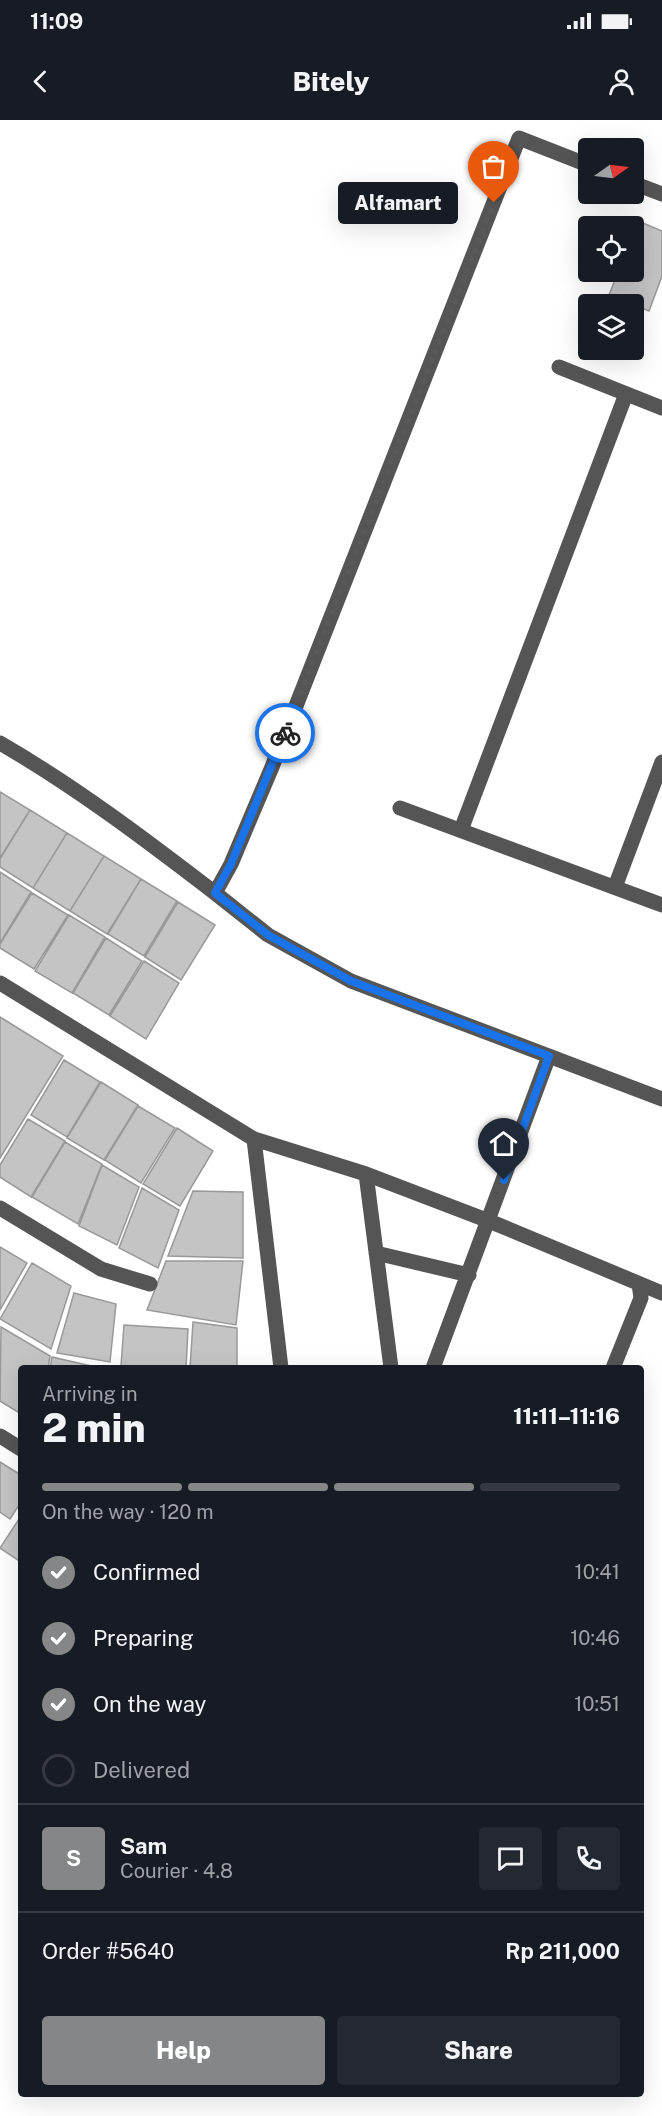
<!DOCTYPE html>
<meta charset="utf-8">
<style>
body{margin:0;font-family:"Public Sans",sans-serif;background:#242831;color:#f1f3f6;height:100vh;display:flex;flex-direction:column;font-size:22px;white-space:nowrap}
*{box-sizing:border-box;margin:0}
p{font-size:20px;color:#9ea1a6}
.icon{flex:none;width:33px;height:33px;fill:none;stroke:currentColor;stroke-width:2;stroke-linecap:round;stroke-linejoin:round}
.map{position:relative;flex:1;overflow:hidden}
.sheet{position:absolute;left:18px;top:1245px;width:626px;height:732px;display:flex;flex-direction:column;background:#171b24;border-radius:6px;box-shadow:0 6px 24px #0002}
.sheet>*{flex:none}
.needle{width:39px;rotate:76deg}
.tools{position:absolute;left:578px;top:18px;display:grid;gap:12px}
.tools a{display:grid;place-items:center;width:66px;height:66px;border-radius:6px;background:#171b24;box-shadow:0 6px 24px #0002;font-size:30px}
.pin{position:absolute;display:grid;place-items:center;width:51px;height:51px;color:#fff;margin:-62px -26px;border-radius:50% 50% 50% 0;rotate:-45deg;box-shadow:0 0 6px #0007}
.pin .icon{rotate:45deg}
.courier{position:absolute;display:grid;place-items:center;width:60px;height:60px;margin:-30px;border:4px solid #1a73e8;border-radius:50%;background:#fff;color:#222;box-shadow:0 2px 8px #0007}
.bubble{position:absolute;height:42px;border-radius:6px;background:#171b24;box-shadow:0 6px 24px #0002;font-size:20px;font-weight:800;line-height:42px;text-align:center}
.headline em{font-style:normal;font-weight:800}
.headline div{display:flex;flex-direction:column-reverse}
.headline{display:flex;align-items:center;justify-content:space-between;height:102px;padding:0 24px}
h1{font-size:39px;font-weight:800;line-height:45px}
.bar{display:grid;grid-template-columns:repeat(4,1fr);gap:9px 6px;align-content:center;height:72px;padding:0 24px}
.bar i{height:8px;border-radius:4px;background:#363941}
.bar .current{background:#858687}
.bar p{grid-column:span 4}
.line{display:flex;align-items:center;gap:15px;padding:0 24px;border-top:2px solid #363941}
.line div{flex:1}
.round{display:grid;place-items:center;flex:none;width:63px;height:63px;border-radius:6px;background:#242831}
ol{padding:0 24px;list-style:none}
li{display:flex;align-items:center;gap:18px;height:66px}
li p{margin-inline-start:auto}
li .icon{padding:6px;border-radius:50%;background:#858687;color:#fff;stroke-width:4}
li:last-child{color:#9ea1a6}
li i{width:33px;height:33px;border:3px solid #363941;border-radius:50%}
.action{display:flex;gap:12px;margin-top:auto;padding:12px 24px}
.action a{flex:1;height:69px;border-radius:6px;background:#858687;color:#fff;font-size:24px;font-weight:800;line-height:69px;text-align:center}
.action a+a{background:#242831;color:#f1f3f6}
.status{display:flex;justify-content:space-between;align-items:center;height:42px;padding:0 30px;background:#171b24;direction:ltr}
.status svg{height:16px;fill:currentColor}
header{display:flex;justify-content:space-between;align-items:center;height:78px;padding:0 24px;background:#171b24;font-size:27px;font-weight:800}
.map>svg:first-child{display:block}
.building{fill:#c4c4c4;stroke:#999;stroke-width:1.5}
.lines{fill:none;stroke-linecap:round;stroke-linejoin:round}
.minor{stroke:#555;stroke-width:15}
.done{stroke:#595959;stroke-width:6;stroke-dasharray:0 10.8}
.route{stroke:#1a73e8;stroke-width:8}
</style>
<div class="status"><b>11:09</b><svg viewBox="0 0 49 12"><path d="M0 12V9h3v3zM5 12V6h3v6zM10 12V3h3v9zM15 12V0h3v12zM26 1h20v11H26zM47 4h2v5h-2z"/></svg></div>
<header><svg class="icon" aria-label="back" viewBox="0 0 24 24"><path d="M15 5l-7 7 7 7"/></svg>Bitely<svg class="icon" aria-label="person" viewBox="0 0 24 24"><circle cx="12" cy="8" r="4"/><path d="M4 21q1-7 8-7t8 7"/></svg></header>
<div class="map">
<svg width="662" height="1996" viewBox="0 0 662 1996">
<rect width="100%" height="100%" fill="#fff"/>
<path class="building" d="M638,101L662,111V156L649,191L609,175L618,152H633V114Z
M0,672L30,690L0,738Z
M30,690L67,713L33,768L0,747V739Z
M67,713L104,736L70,791L33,768Z
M104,736L141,759L107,814L70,791Z
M0,752L31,772L0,823Z
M141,759L177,781L144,836L108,814Z
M32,773L68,795L34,849L0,828V824Z
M178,782L215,805L181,860L145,837Z
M69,795L105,817L72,873L35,851Z
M106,818L142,841L109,895L73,873Z
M144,841L179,863L146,919L110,896Z
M0,897L63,936L0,1038Z
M64,940L100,962L67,1017L31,995Z
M101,962L138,985L104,1040L67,1018Z
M138,986L175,1008L141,1063L105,1040Z
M28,999L65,1021L31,1077L0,1057V1045Z
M177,1008L213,1031L180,1086L143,1064Z
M65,1022L102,1044L78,1104L32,1077Z
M102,1045L139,1067L117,1125L79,1106Z
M142,1068L179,1090L158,1148L119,1128Z
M193,1071L243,1072V1138L168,1136Z
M0,1127L27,1143L0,1190Z
M166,1141H243L236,1205L147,1190Z
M32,1143L71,1166L51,1229L0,1199Z
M74,1173L116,1184L110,1242L57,1233Z
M193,1202L237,1208V1248H190Z
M124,1205L188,1209L186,1248L121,1246Z
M1,1207L50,1236L48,1248H21V1294L0,1281Z
M52,1237L100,1248H50Z
M0,1342L21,1355V1382L10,1399L0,1392Z
M21,1396V1442L0,1428Z"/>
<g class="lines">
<path class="minor" d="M633,63L662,74
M559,247L662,288
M0,623C76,667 146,720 215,773L231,744L272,647L519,18L588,45
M400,688L662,785
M461,710L626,274
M615,767L662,642
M215,773L268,815L351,861L662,979
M0,863L254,1019L366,1054L489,1101L662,1173
M254,1019L281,1248
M366,1054L391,1248
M0,1088L101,1149L150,1164
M376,1133L469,1155
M433,1248L549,936
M613,1248L641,1178L639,1164
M0,1316L21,1329"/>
</g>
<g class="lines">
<path class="done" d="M285,613L494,83"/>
<path class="route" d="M285,613L231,744L215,773L268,815L351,861L549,936L504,1060"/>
</g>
</svg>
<div class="tools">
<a><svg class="needle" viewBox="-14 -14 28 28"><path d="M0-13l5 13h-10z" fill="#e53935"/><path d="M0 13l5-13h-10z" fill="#9ea1a6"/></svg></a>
<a><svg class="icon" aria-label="locate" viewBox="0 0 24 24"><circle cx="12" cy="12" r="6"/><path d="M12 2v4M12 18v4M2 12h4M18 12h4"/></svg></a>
<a><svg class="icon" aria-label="layers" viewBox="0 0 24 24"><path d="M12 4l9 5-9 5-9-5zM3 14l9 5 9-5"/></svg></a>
</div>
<div class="pin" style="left:494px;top:83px;background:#ea580c"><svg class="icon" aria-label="bag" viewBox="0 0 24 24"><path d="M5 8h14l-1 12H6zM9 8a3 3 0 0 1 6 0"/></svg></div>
<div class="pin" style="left:504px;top:1060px;background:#1f2937"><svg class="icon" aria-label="home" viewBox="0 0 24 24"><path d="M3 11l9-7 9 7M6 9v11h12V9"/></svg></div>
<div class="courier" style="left:285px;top:613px"><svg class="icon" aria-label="bike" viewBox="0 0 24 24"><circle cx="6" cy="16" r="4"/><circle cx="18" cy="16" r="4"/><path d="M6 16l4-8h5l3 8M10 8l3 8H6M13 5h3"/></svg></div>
<div class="bubble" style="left:338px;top:62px;width:120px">Alfamart</div>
<section class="sheet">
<div class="headline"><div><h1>2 min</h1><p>Arriving in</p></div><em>11:11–11:16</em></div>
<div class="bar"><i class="current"></i><i class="current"></i><i class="current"></i><i></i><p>On the way · 120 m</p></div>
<ol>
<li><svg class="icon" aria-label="check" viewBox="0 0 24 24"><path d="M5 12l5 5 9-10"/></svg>Confirmed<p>10:41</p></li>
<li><svg class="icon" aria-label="check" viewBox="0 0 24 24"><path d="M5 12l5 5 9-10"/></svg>Preparing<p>10:46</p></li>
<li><svg class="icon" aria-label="check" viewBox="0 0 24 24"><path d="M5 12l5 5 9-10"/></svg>On the way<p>10:51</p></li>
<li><i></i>Delivered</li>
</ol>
<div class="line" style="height:108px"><b class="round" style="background:#858687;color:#fff">S</b><div><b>Sam</b><p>Courier · 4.8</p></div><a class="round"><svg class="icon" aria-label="chat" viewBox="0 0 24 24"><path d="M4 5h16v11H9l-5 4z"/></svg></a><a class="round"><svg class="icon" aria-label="phone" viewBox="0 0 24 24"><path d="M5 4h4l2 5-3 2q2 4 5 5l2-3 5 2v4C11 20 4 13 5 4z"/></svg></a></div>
<div class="line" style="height:78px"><div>Order #5640</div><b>Rp 211,000</b></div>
<div class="action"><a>Help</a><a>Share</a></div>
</section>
</div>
